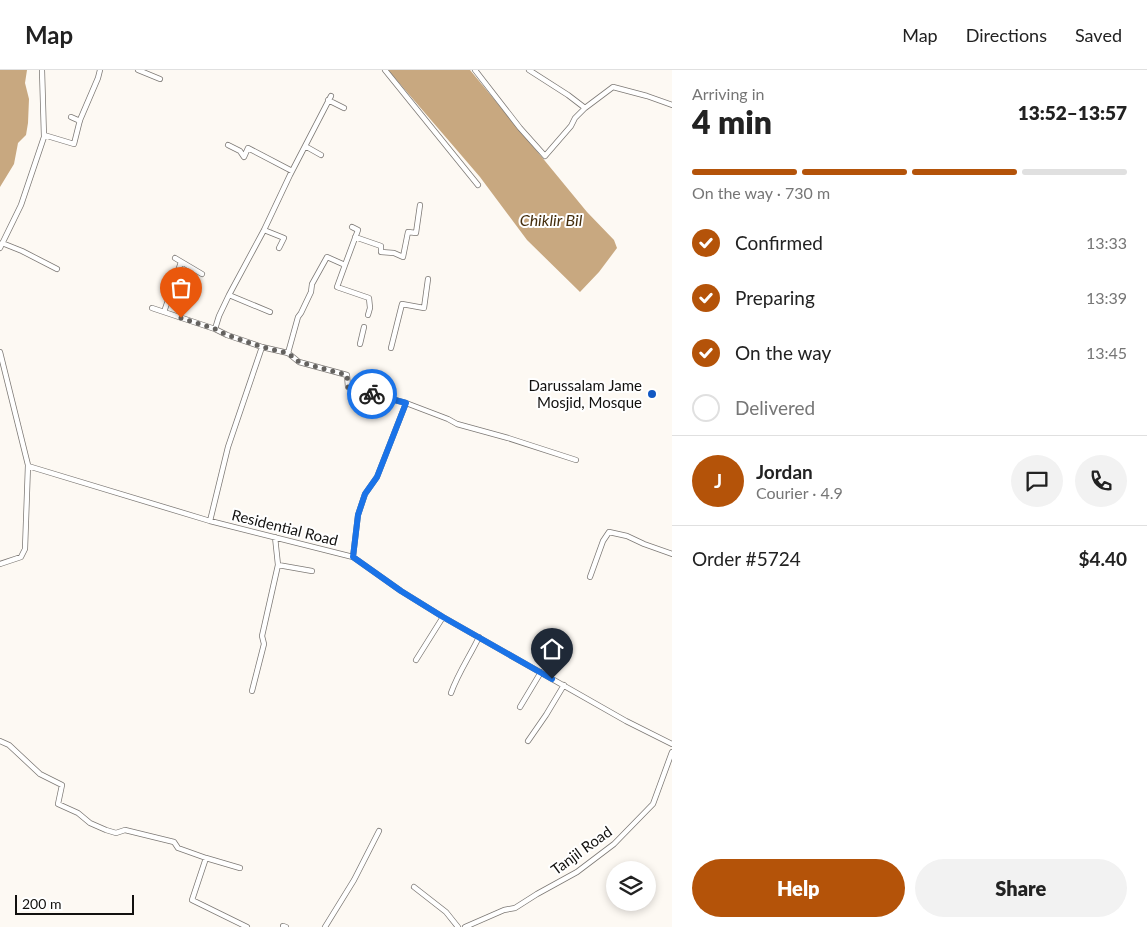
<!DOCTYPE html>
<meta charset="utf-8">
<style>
body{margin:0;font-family:Lato,sans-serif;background:#f2f2f2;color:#222;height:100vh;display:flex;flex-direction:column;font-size:19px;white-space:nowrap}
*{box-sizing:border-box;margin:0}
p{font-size:16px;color:#767676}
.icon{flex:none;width:28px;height:28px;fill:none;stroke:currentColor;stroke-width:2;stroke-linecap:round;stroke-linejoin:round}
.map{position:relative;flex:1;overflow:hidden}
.details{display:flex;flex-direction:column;background:#fff;width:475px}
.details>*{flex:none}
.controls{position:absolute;left:606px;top:791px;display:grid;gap:10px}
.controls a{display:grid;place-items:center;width:50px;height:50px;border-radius:50%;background:#fff;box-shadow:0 2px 8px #0003;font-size:25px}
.scale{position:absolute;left:15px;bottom:12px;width:119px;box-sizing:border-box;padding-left:5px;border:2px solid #12110f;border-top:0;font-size:14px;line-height:18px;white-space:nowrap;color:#12110f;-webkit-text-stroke:4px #fff;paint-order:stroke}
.pin{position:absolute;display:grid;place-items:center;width:42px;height:42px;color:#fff;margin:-51px -21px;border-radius:50% 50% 50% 0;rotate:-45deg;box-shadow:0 0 5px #0007}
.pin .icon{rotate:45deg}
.courier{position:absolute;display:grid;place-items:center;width:50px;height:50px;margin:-25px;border:4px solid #1a73e8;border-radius:50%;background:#fff;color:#222;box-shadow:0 1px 6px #0007}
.head em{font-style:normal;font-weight:800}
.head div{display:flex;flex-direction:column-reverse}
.head{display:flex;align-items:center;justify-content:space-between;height:85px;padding:0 20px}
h1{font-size:32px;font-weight:800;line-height:38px}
.bar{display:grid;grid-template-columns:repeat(4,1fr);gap:8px 5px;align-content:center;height:60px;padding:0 20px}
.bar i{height:6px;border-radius:4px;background:#e0e0e0}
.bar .current{background:#b45309}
.bar p{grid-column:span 4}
.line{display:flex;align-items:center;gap:12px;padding:0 20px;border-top:1px solid #e0e0e0}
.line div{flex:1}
.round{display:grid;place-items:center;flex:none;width:52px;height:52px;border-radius:26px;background:#f2f2f2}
ol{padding:0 20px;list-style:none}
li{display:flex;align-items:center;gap:15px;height:55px}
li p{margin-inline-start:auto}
li .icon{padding:5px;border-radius:50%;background:#b45309;color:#fff;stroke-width:4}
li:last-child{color:#767676}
li i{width:28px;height:28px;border:2px solid #e0e0e0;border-radius:50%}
.cta{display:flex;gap:10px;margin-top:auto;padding:10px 20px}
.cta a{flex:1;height:58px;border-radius:30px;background:#b45309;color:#fff;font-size:20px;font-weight:800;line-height:58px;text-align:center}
.cta a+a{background:#f2f2f2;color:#222}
header{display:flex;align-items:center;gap:30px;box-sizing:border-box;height:70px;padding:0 25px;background:#fff;border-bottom:1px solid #e0e0e0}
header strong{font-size:24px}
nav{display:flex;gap:28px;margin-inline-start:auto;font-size:18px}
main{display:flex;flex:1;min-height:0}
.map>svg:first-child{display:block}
.water{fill:#c8a880}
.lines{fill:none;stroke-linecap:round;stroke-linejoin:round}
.minor-casing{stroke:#7d7975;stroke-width:6}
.minor{stroke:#fff;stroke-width:4.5}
.done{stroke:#64625f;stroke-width:5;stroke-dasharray:0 9}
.route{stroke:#1a73e8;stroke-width:6}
.poi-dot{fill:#1158c3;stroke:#fff;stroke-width:2}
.labels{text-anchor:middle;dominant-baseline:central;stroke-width:4;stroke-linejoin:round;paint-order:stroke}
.poi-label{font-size:15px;fill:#12110f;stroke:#fff;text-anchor:end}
.street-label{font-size:15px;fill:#12110f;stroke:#fff}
.water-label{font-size:16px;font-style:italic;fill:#452e0d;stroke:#fff}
</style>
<header>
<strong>Map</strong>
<nav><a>Map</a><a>Directions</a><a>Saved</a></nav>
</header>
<main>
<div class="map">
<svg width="672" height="857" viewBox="0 0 672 857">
<rect width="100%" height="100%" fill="#fdf9f3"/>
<path class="water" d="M0,0H27L25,13L29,29L28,53L26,65L18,73L14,94L0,117Z
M388,0H470L587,142L614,170L617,178L599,202L580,222L527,170L480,107Z"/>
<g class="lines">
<g class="minor-casing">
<path id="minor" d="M138,0L160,9
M385,0L478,115
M475,0L520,58L545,86L571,56L575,48L585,38L613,17L647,26L672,35
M529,0L568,25L585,38
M328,30L344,38
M71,47L80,51
M44,65L74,74L80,50L98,8L100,0
M228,75L240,81L244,87L248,78L292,101
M305,76L321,85
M264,160L284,168L279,178
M355,167L381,176V182L394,183L403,187L408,162L416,163L420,135
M2,173L22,181L57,199
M0,178L21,135L44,67L42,0
M175,188L202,204
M345,195L337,217L369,228L370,238L368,245
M229,225L270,242
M152,238L215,259
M164,242L181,192
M360,274L364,257
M262,277L288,283L299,292L347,305L348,317L406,333L448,349L457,354L508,368L576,390
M391,278L402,234L424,238L428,209
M0,282L28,395L25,479L21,487L0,494
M288,283L298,247L301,243L311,222L312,214L327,187L345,195L358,160L352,157
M28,396L210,451L353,487L401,521L443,547L626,651L672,674
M210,451L228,377L262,277L227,265L215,259L219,246L229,225L264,160L290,105L331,26
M353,487L358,445L365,424L377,407L406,333
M278,495L312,501
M590,507L603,471L609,462L627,466L644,474L672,484
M416,590L443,547
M252,621L264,574L262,566L278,495L275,467
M451,623C458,603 470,586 479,567
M520,637L541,602
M0,671L9,675L40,704L62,715L58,734L78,743L90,753L106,760L116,763L125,760L174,772L178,778L206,788
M528,671L546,645L564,615
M240,798L206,788L192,830L247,857
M414,817L446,842L458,857
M283,857V856L286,857
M325,857L354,810L379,761
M465,857L504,840L515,838L537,824L577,802L614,774L653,734L672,682"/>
</g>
<use href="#minor" class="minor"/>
</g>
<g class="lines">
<path class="done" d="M181,248L215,259L227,265L262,277L288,283L299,292L347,305L348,317L372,324"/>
<path class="route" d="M372,324L406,333L377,407L365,424L358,445L353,487L401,521L443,547L552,609"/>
</g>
<circle class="poi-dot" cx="652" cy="324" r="5"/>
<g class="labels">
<g class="poi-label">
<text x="642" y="315">Darussalam Jame<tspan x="642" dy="17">Mosjid, Mosque</tspan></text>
</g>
<g class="street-label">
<text transform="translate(285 457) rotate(14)">Residential Road</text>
<text transform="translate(581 780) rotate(-36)">Tanjil Road</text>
</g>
<g class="water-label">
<text x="551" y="149">Chiklir Bil</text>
</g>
</g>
</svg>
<div class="controls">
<a><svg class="icon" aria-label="layers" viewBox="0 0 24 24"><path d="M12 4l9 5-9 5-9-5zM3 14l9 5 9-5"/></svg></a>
</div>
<div class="scale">200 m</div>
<div class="pin" style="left:181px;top:248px;background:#ea580c"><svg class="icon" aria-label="bag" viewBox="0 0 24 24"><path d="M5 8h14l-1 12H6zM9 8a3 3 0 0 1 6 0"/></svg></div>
<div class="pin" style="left:552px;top:609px;background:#1f2937"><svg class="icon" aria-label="home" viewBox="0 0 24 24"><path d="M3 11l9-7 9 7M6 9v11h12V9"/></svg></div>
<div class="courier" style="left:372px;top:324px"><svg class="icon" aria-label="bike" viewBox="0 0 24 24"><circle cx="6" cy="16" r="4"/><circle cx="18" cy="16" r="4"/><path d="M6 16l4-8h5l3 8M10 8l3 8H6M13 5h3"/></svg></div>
</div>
<section class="details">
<div class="head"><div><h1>4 min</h1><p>Arriving in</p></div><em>13:52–13:57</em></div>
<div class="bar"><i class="current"></i><i class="current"></i><i class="current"></i><i></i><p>On the way · 730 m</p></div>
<ol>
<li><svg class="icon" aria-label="check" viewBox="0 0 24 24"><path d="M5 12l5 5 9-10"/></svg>Confirmed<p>13:33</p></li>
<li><svg class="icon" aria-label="check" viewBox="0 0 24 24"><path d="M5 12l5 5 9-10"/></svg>Preparing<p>13:39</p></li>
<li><svg class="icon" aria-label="check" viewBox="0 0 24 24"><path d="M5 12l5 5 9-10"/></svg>On the way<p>13:45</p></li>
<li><i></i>Delivered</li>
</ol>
<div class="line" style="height:90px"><b class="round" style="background:#b45309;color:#fff">J</b><div><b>Jordan</b><p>Courier · 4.9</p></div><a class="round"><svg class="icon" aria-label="chat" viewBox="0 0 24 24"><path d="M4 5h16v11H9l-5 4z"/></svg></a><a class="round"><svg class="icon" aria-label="phone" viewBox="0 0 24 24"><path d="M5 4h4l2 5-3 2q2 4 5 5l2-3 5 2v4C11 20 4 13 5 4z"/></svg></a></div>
<div class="line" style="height:65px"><div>Order #5724</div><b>$4.40</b></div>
<div class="cta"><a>Help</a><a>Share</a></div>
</section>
</main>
